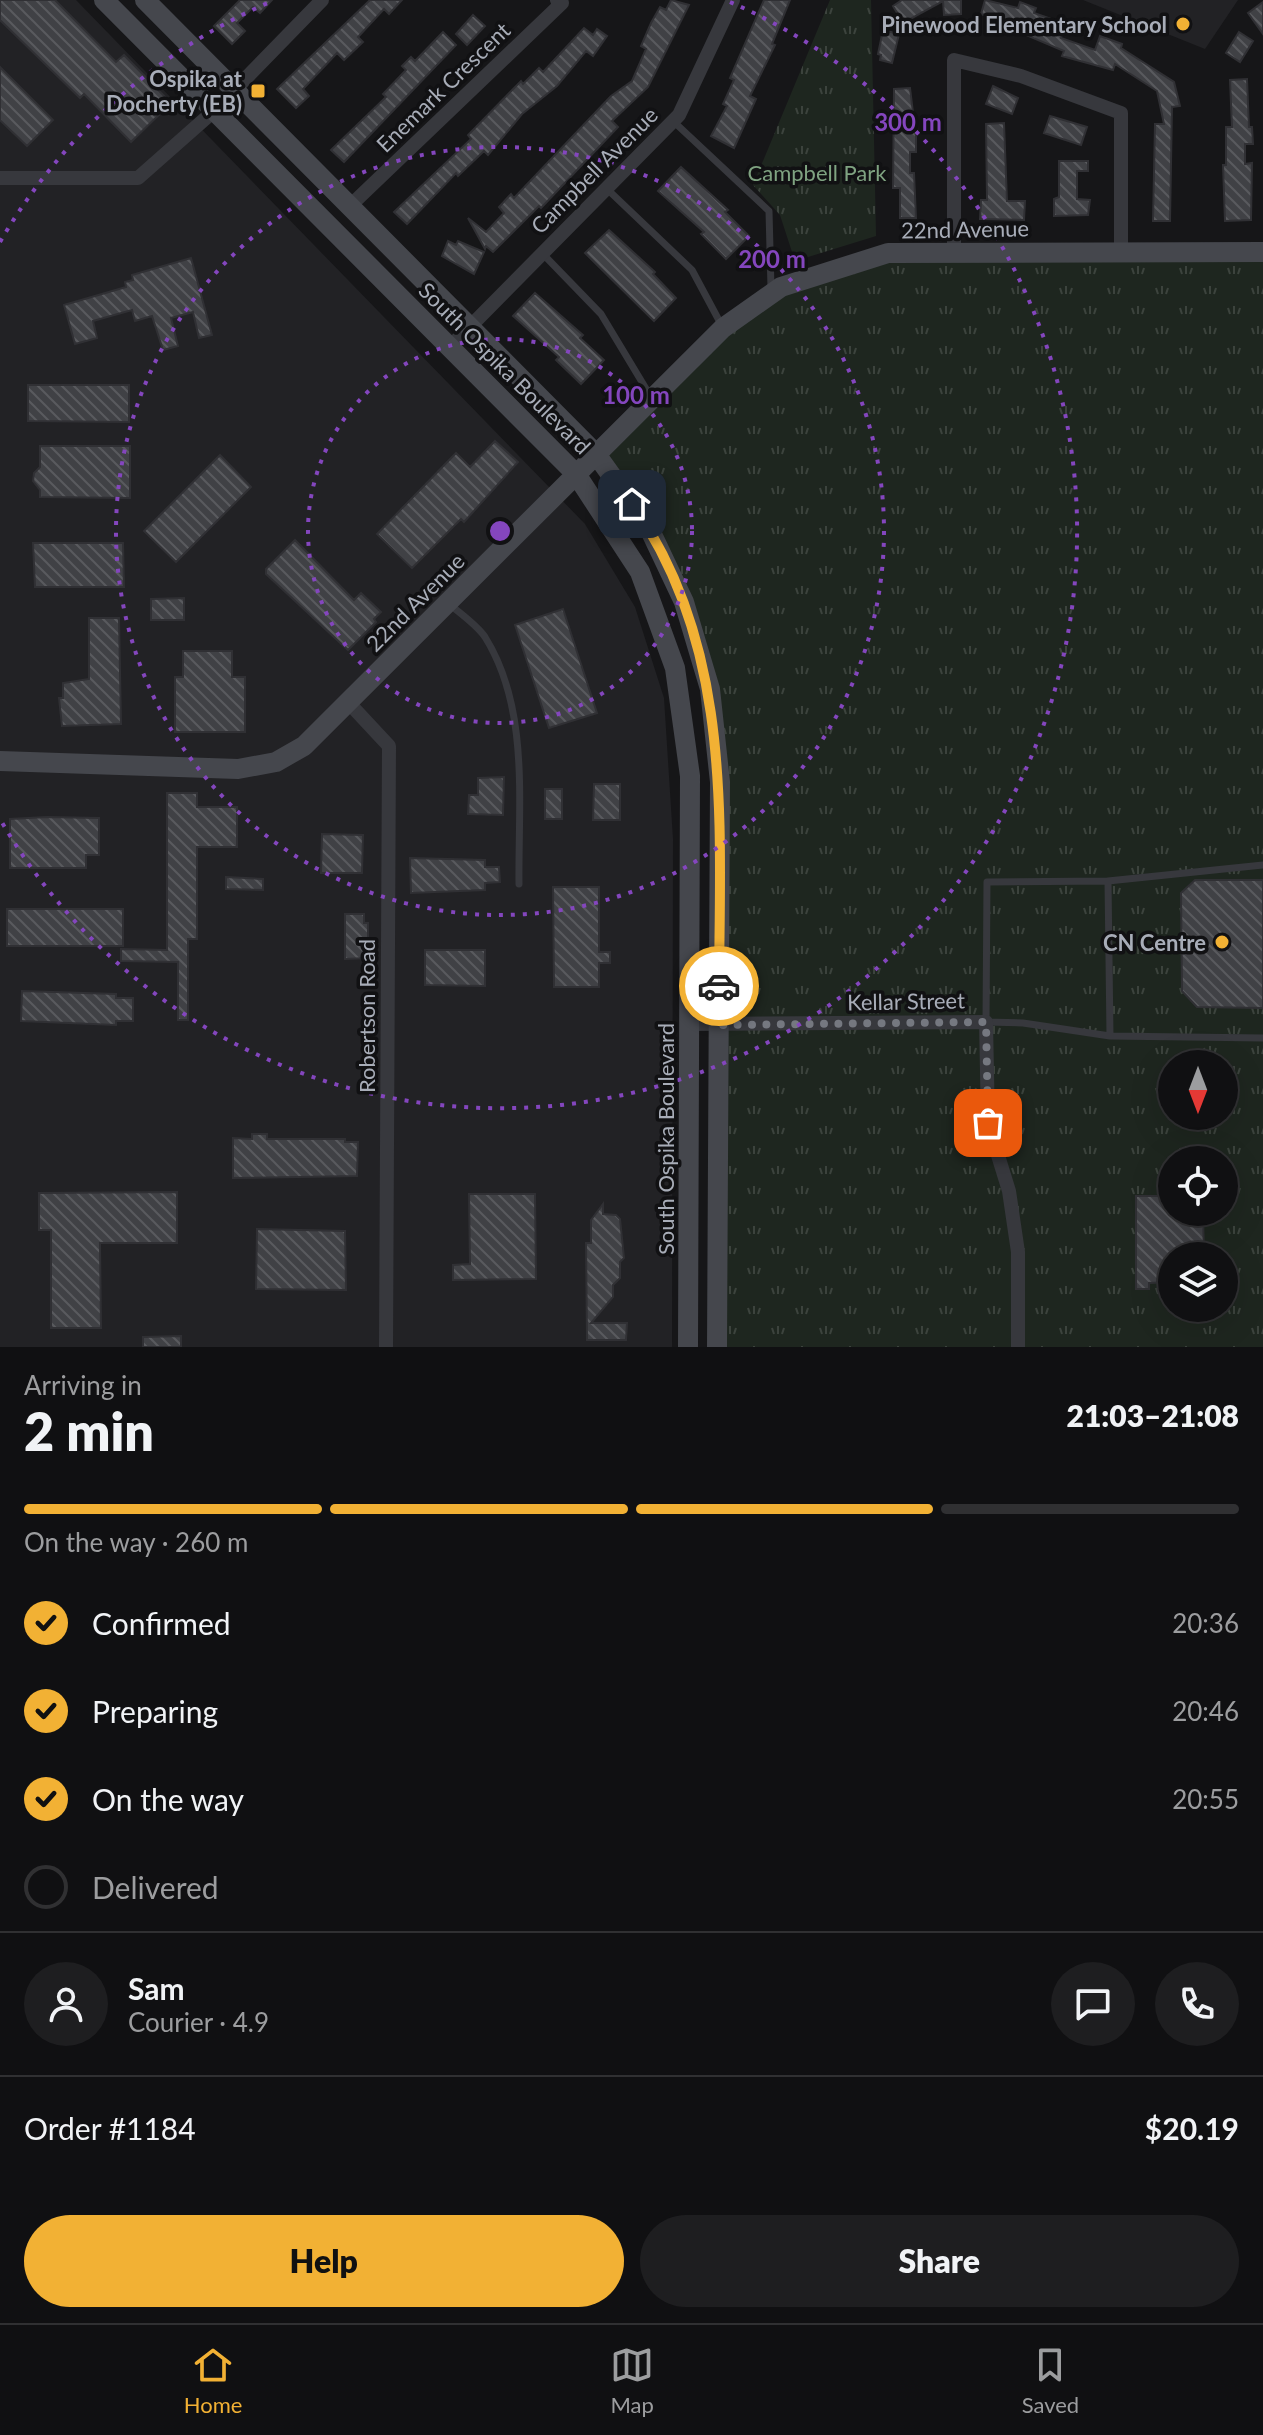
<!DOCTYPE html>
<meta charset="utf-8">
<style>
body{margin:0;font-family:Lato,sans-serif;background:#1e1e20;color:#f1f3f6;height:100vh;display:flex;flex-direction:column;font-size:30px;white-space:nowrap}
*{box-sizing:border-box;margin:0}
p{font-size:26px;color:#9c9d9f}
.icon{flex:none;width:44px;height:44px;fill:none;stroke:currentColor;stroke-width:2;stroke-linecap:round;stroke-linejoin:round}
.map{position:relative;height:1347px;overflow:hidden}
.drawer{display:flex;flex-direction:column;background:#101012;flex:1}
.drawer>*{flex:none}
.needle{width:52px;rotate:180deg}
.tools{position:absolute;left:1158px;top:1050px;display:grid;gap:16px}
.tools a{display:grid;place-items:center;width:80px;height:80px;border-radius:50%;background:#101012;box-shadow:0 8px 32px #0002,0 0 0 2px #303032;font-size:40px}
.pin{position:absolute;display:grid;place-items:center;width:68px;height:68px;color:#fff;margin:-34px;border-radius:16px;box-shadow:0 4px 12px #0006}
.courier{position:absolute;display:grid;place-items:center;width:80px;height:80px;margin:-40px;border:6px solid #f2b134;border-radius:50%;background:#fff;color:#222;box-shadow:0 2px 10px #0007}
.head em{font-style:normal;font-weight:800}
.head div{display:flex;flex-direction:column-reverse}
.head{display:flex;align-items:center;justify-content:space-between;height:136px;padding:0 24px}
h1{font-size:52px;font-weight:800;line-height:60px}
.bar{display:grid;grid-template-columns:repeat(4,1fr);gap:12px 8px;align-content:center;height:96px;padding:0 24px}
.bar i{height:10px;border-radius:6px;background:#303032}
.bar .current{background:#f2b134}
.bar p{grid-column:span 4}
.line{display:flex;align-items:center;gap:20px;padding:0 24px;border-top:2px solid #303032}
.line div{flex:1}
.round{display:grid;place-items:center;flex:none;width:84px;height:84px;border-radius:42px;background:#1e1e20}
ol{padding:0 24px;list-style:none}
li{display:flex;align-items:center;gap:24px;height:88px}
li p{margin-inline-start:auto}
li .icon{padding:8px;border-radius:50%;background:#f2b134;color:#111;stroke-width:4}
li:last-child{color:#9c9d9f}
li i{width:44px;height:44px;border:4px solid #303032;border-radius:50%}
.cta{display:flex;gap:16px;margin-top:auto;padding:16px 24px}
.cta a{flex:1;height:92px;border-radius:48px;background:#f2b134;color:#111;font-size:32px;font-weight:800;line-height:92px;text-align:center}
.cta a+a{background:#1e1e20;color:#f1f3f6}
.tab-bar{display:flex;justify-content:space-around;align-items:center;height:112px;border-top:2px solid #303032;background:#101012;font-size:22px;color:#9c9d9f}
.tab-bar a{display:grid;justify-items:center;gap:4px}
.tab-bar .current{color:#f2b134}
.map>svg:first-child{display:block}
.built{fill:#222225}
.park{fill:url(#park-tufts);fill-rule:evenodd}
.building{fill:url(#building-back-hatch);stroke:#303034;stroke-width:2}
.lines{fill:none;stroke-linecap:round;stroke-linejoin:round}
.lane{stroke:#37383d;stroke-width:7}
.street{stroke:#37383d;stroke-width:14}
.secondary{stroke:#45474d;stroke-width:20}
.done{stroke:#757880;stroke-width:8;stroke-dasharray:0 14.4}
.route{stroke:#f2b134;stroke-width:10}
.ring{fill:none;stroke:#8446be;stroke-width:4;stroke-dasharray:4 8}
.poi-dot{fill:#f2b134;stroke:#111113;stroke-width:3}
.labels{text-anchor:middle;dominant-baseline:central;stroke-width:7;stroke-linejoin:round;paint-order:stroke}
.poi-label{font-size:22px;font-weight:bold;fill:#a8adb8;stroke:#111113;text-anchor:end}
.street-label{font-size:22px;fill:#a8adb8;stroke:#111113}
.park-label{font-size:22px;fill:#7fa381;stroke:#111113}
.centre{fill:#8446be;stroke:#111113;stroke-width:4}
.ring-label{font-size:24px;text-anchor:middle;font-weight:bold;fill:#8446be;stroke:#111113;stroke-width:7;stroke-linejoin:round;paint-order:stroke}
</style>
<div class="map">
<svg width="1263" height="1347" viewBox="0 0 1263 1347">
<defs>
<pattern id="park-tufts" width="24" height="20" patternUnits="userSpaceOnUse" patternTransform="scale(2)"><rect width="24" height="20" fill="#1e261f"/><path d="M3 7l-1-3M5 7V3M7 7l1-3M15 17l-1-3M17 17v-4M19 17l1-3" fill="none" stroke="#3c433d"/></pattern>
<pattern id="building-back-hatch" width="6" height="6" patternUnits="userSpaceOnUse" patternTransform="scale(2)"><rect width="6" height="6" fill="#404145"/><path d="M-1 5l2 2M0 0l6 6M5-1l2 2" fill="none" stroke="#595a5e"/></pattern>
</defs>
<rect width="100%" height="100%" fill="#161618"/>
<path class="built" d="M0,0H76L585,524L635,607L664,698L673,839L672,1347H0Z
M1083,0H1238L1205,49Z"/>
<path class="park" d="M830,0H871L876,236L795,261L780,215L753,185Z
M1263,251V1347H719L718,798L706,695L685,603L599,456L746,308L865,259ZM1172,1064H1224V1116H1172ZM1172,1160H1224V1212H1172ZM1172,1256H1224V1308H1172Z"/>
<path class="building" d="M0,0H55L116,62L124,55L171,103L131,142L84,94L80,98L0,20Z
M240,0H272L260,13L253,7L237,23L245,31L232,44L214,26Z
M370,0H402L389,14L384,9L358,37L363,42L344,60L337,53L303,89L309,96L296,108L277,89Z
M671,0L689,5L648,87L612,121L618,127L541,208L539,206L493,252L486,246L485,249L468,218L486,232L504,213L499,207L511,194L514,198L611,96L632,81L646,49L641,46L651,23L660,7L666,10Z
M764,0H790L772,44L775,45L750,96L756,99L734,148L711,136L727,106L723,104L734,80L730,78Z
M902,0H961V14L944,15L943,1L903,23L893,6Z
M985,0L1018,8L1020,2L1036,8L1034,13L1066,24L1061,38L1095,50L1100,36L1122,44L1121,48L1174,82L1180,106L1172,107L1170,221H1153L1155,124H1164L1157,91L1115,64L1113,70L1062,56L1064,51L1010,28L1012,24L981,14Z
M1263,2V34L1248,13Z
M473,15L485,26L467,45L456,34Z
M584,28L593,35L597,29L607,36L593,56L586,51L557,86L522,114L488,155L484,151L458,176L456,173L407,224L394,212L471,139L468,135L521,81L523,84L539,68L543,72Z
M883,30L899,34L892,63L880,60L881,55L878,54Z
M443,32L456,45L344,162L331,150L386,97L383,94L406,70L402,66L411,57L415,61Z
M1239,32L1253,41L1240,62L1226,53Z
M0,67L53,120L27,146L0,120Z
M1247,79L1249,127H1252L1253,144H1245V164L1252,163L1251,220L1225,221L1223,165H1226V127H1232L1230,80Z
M993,86L1018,98L1012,114L986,104Z
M910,88L916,137V152H910V173H914L916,218H900V188H893L894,89Z
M1050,116L1087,127L1081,145L1044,133Z
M1004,123L1007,201H1025L1024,220L980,219L981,200H987L986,124Z
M1059,161H1088V171H1077V199L1090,200L1088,215L1054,216V199L1059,197Z
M681,167L728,210L725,212L749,236L726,259L701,234L704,232L658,191Z
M609,230L655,272L653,274L676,298L654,321L585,253Z
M448,241L456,245L458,241L484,252L474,274L442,256Z
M191,258L212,335L199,338L193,312L171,318L178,346L163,350L152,316L135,321L132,310L93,321L97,338L75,344L64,305L126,287L125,282L133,280L132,275Z
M535,293L583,335L580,338L604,360L581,384L556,360L559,357L513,316Z
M28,385H129V422L28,421Z
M495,441L518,462L464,522L461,519L412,568L377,534L456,453L470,467Z
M40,446H130V498L40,497V490L33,481L34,473L40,467Z
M220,455L251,487L176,562L144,531Z
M295,540L354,600L361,593L381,612L374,619L376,622L348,650L266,574V569Z
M33,543H123L124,587H35Z
M184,598V620H151V599Z
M563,609L597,713L549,728L515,625Z
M89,618H119L121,724L62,726L59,698H63V683L89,679Z
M183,651H232V677H245V732H175V677H183Z
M504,777L503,815L468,814L469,795H478V778Z
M594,784H620V820H593Z
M545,789H562V819H545Z
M167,793H197V807H237V847H197V939H188V1020H178V962L121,961V949L167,950Z
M47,817L99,818V855H86V868H10V819Z
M322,834L363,835L362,873H321Z
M410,858L485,860V867H499L500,882L485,883V890L411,893Z
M226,877L263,879V890L226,889Z
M1195,880H1263V1008L1197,1007L1182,991L1181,893Z
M553,887H599V952H610V963H599V987H554Z
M7,909H123V946H7Z
M345,914H364V923H368V958L345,959Z
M425,950H485V986L425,985Z
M22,991L116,994V998H133V1021H116V1025L21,1021Z
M252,1134H267V1139H345V1142H358L357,1176L233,1178V1138L252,1139Z
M177,1192V1243H100L101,1328H51V1230H39V1193Z
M469,1194H535L536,1279L453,1280V1265L470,1264Z
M1136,1196H1172V1212H1203L1204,1256H1172V1282L1149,1283V1289H1136Z
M603,1204V1214L616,1215L620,1219L624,1258L620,1262V1278L613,1285V1297L591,1323H627L626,1340H587L586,1243H591V1220Z
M257,1229L345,1231L346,1290L256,1289Z
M181,1336V1347H143V1337Z"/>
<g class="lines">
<path class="lane" d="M673,121L769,211L771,288
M606,188L692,270L722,326
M542,253L601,314L651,397
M449,604C461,614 477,625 485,637C530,709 518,804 519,884
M1108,881L1263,865
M1110,1036L1108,881L987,882L986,1022L1023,1023L1110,1036L1263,1038"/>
<path class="street" d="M0,178H138L215,110L322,0
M350,206L562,3L557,0
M954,251V60L1021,76L1121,113V252
M451,346L679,115L733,0
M348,702L389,746L386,1347
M689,1024L986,1022L988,1123L1009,1191L1018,1252V1347"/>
<path class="secondary" d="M104,0L576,474L640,572L675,668L690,776L688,1347
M145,0L596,454L649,528L684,602L710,689L720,782L717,1347
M0,761L238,769L276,762L304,746L723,328L781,287L888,253L1263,252"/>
</g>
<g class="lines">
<path class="done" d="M719,986V1025L986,1022L988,1123"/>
<path class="route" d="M632,504C733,645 720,821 719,986"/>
</g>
<g class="ring">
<circle cx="500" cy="531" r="192"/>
<circle cx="500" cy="531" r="384"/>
<path d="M0 242A577 577 0 0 1 270 2M730 2A577 577 0 1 1 0 819"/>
</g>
<g class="poi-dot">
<circle cx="1183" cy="24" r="8"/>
<rect x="250" y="83" width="16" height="16" rx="4"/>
<circle cx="1222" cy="942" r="8"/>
</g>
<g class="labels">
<g class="poi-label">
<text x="1167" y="24">Pinewood Elementary School</text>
<text x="242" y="78">Ospika at<tspan x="242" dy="25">Docherty (EB)</tspan></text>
<text x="1206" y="942">CN Centre</text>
</g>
<g class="street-label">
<text transform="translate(443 87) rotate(-44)">Enemark Crescent</text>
<text transform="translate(594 170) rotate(-45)">Campbell Avenue</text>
<text transform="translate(965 229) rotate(-1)">22nd Avenue</text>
<text transform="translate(505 368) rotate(45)">South Ospika Boulevard</text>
<text transform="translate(415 602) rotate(-45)">22nd Avenue</text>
<text transform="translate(906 1001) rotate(-1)">Kellar Street</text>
<text transform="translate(366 1016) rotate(-90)">Robertson Road</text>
<text transform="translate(665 1139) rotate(-90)">South Ospika Boulevard</text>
</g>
<g class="park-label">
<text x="817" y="172">Campbell Park</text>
</g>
</g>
<circle cx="500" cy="531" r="12" class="centre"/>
<g class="ring-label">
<text x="908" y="131">300 m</text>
<text x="772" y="268">200 m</text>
<text x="636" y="404">100 m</text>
</g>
</svg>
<div class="tools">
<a><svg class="needle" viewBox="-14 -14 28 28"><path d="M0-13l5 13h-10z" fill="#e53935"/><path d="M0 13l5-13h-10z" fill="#9c9d9f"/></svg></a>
<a><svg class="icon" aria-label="locate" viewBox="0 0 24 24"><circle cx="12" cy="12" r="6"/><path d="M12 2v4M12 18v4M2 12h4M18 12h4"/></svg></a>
<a><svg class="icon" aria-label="layers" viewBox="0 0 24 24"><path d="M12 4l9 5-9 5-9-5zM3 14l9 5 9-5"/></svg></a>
</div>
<div class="pin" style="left:988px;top:1123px;background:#ea580c"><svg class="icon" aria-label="bag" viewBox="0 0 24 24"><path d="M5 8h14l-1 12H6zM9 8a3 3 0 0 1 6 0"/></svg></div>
<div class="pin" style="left:632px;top:504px;background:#1f2937"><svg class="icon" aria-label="home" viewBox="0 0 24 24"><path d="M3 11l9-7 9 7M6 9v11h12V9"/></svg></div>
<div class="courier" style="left:719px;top:986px"><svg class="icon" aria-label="car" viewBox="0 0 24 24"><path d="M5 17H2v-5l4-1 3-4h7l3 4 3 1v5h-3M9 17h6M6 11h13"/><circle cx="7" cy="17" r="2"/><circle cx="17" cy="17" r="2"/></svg></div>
</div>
<section class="drawer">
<div class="head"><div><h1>2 min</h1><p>Arriving in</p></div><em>21:03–21:08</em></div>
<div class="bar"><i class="current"></i><i class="current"></i><i class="current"></i><i></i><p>On the way · 260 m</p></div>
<ol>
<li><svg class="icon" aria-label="check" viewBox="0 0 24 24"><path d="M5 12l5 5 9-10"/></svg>Confirmed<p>20:36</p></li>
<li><svg class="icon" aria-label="check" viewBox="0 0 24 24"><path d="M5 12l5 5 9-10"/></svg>Preparing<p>20:46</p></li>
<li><svg class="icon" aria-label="check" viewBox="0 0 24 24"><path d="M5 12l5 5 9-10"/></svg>On the way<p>20:55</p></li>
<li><i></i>Delivered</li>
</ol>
<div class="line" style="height:144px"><a class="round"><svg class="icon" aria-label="person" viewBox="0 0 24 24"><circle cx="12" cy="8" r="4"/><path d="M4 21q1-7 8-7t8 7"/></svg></a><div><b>Sam</b><p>Courier · 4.9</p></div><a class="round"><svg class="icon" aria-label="chat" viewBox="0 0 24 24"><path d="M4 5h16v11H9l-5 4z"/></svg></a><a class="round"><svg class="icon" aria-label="phone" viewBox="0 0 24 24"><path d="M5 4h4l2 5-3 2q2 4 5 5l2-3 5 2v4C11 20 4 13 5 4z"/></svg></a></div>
<div class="line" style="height:104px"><div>Order #1184</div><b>$20.19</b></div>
<div class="cta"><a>Help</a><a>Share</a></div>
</section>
<nav class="tab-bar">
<a class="current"><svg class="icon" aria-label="home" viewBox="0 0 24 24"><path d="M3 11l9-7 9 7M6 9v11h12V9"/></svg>Home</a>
<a><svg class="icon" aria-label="map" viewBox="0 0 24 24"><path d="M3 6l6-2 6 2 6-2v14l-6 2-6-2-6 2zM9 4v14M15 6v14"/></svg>Map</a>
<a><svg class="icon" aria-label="saved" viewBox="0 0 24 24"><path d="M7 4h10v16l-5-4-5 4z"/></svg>Saved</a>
</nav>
